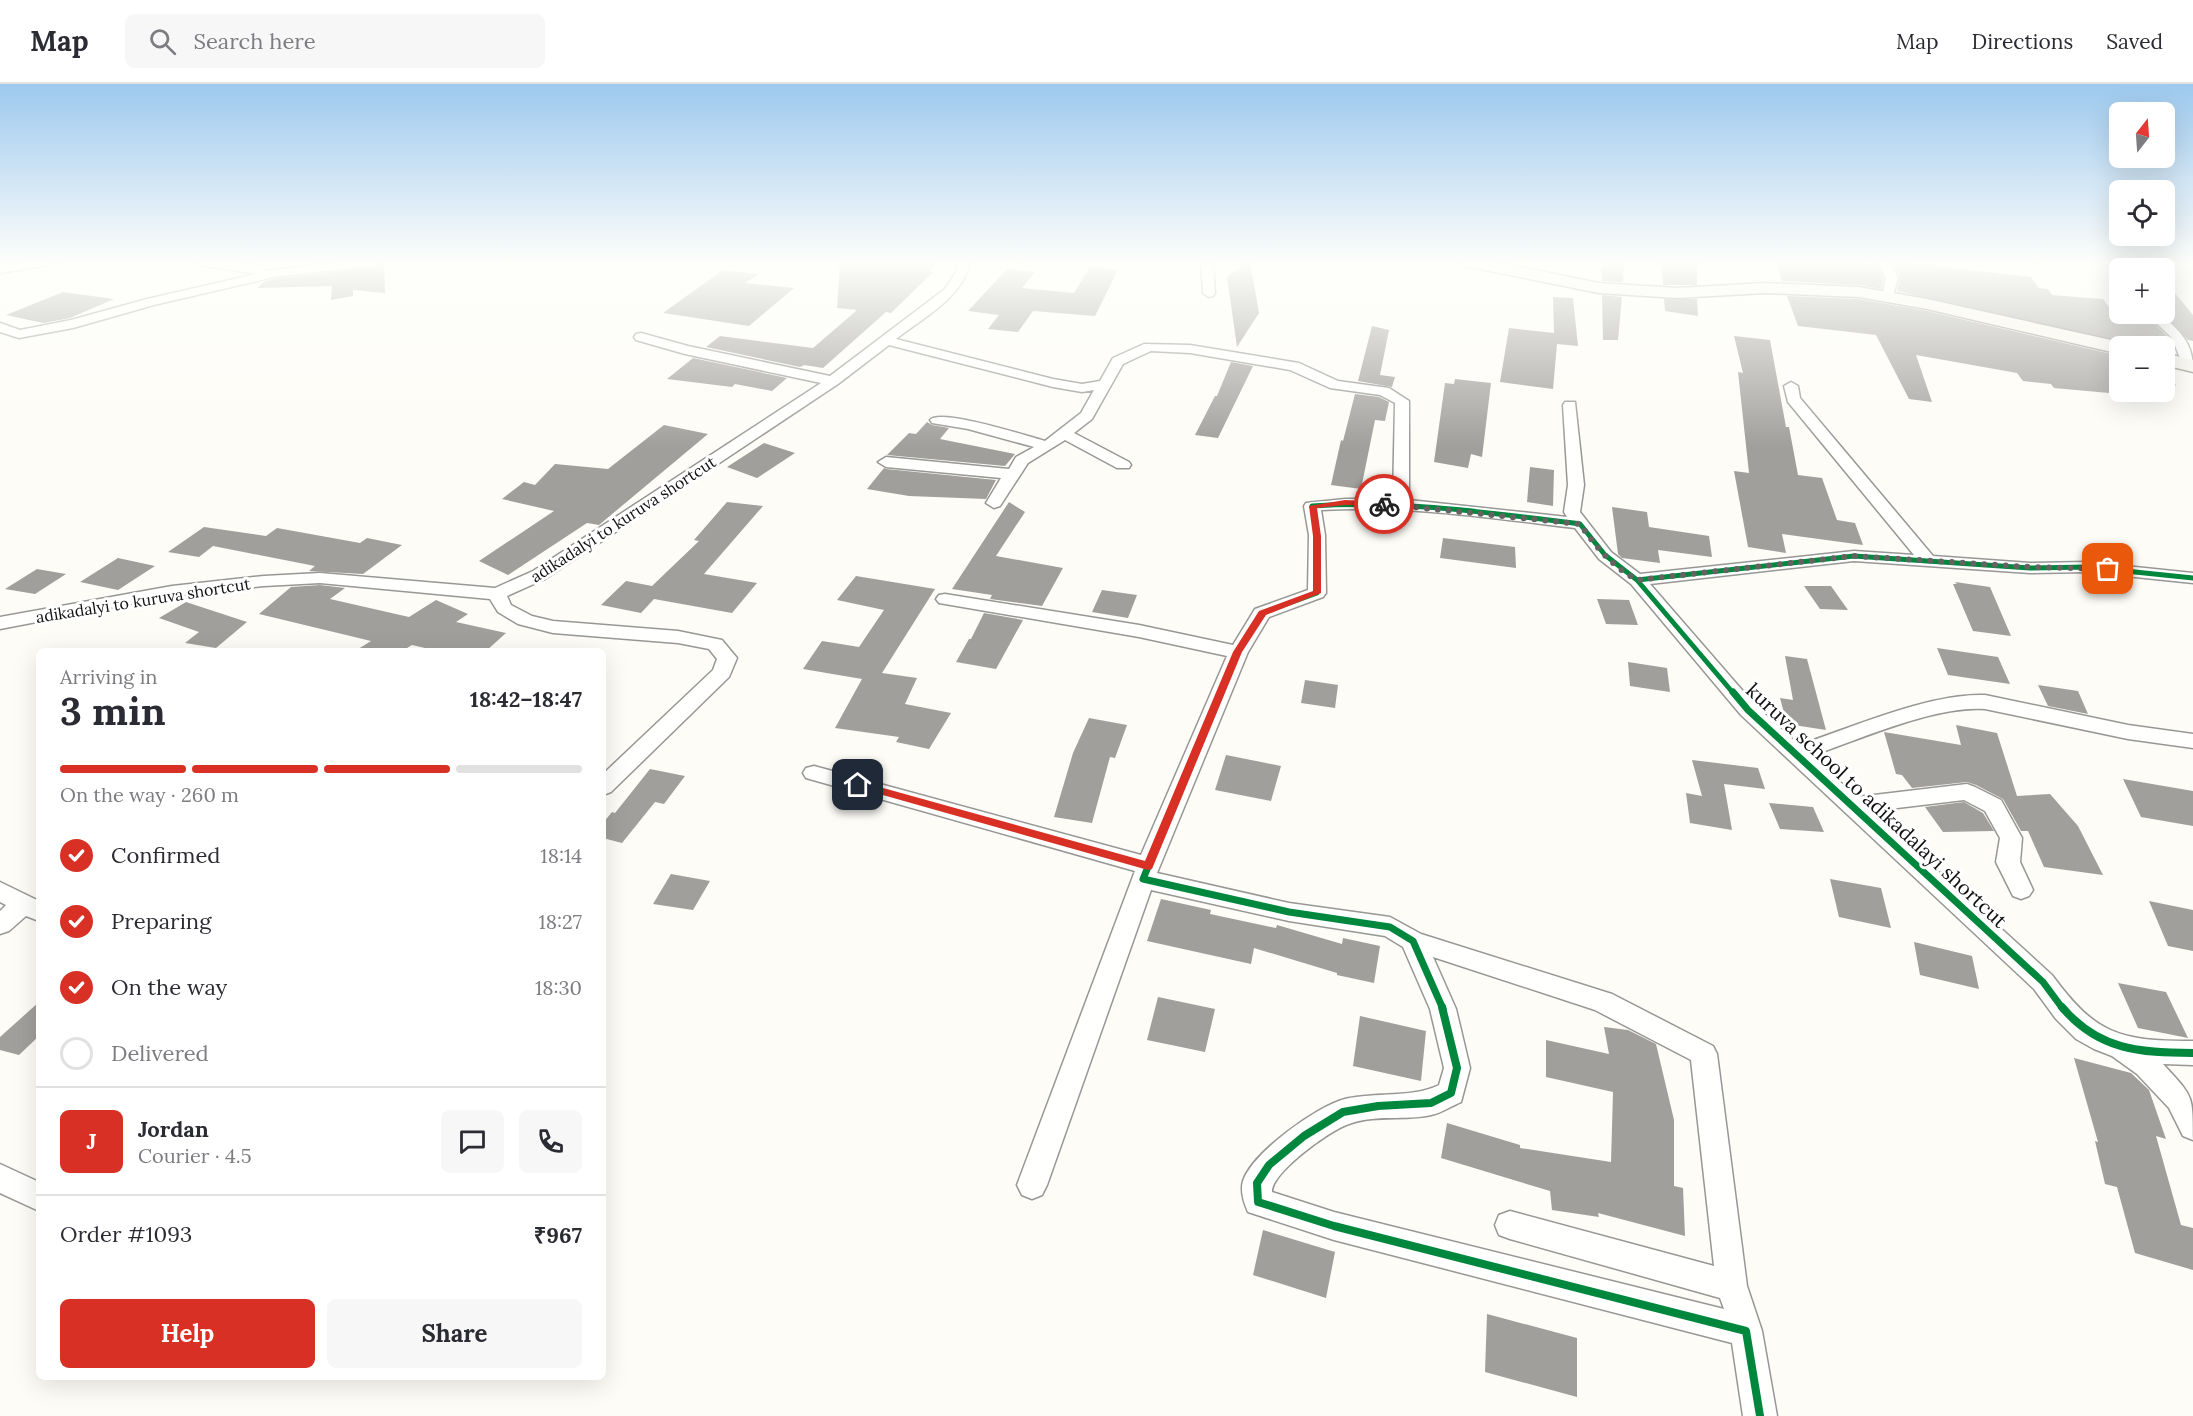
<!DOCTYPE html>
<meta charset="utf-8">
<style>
body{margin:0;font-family:Lora,serif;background:#f7f7f7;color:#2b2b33;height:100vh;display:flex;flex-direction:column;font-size:22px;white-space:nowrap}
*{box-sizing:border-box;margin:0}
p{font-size:20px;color:#7c7c81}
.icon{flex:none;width:33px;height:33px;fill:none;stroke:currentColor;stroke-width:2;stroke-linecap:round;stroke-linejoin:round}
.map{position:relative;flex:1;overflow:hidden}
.side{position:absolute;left:36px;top:564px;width:570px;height:732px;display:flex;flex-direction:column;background:#fff;border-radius:9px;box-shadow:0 6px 24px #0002}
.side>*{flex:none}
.needle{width:39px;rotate:17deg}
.buttons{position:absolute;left:2109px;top:18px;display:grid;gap:12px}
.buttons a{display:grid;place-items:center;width:66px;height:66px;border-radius:9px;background:#fff;box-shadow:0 6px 24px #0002;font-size:30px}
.pin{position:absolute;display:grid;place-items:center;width:51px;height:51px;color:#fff;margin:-26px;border-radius:12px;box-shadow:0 3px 9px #0006}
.courier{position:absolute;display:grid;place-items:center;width:60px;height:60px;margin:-30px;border:4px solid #d93025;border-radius:50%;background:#fff;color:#222;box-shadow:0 2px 8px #0007}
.overview em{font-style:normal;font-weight:700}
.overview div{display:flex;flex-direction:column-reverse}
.overview{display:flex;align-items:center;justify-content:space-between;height:102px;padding:0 24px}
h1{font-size:39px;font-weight:700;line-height:45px}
.bar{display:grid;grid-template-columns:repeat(4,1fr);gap:9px 6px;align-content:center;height:72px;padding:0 24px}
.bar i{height:8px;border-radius:4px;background:#e1e1e2}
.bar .selected{background:#d93025}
.bar p{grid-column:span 4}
.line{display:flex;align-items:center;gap:15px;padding:0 24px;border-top:2px solid #e1e1e2}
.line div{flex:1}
.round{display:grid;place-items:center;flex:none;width:63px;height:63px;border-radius:9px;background:#f7f7f7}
ol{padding:0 24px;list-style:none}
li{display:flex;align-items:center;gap:18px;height:66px}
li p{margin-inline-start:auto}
li .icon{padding:6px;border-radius:50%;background:#d93025;color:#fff;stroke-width:4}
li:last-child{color:#7c7c81}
li i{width:33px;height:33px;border:3px solid #e1e1e2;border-radius:50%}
.primary-button{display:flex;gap:12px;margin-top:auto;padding:12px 24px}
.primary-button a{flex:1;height:69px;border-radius:9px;background:#d93025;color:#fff;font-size:24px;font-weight:700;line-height:69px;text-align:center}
.primary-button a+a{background:#f7f7f7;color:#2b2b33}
header{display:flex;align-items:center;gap:36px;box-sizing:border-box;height:84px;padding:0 30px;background:#fff;border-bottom:2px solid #e1e1e2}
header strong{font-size:28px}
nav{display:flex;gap:33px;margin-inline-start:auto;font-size:21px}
.search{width:420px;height:54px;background:#f7f7f7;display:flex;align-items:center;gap:15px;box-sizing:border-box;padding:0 21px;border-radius:9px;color:#7c7c81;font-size:22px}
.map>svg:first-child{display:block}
.building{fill:#a19f9c}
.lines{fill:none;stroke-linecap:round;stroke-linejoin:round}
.street-casing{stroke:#979795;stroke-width:3}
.secondary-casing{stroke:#8e8d8b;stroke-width:3}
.street{fill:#fffffe;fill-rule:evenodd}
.secondary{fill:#f6f4eb;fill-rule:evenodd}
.cycleway-far2-casing{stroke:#fff;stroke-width:8}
.cycleway-far1-casing{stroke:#fff;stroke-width:10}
.cycleway-casing{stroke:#fff;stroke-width:12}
.cycleway-far2{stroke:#00873e;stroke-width:5}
.cycleway-far1{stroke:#00873e;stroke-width:7}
.cycleway{stroke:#00873e;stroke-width:8}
.route{fill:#d93025}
.done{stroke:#646362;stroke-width:6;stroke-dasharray:0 10.8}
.labels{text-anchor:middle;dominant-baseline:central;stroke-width:6;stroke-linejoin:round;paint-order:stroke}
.far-street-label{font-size:16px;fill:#111;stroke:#fff}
.street-label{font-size:20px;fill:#111;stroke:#fff}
</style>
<header>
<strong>Map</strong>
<div class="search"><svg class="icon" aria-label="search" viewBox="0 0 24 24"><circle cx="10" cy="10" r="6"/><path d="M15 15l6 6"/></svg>Search here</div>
<nav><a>Map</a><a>Directions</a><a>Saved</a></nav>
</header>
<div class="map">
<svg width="2193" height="1332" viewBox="0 0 2193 1332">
<rect width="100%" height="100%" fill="#fdfcf7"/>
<path class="building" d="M840,177H939L929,188H933L891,229L886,228L823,284L804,281L800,283L706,263L720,252L813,264L857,226L837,224Z
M1250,177L1259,229L1237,263L1227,193Z
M1601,177H1624L1623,198L1602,197Z
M1661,177H1697V201H1663Z
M1775,177H1844L1877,181L1884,194L1881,205L1859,201L1782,197Z
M1892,177L2031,193L2039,204L2048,205L2052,211L2103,215L2114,230H2145L2169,254H2167L2174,265L2127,259L1897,207L1900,193Z
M384,179L385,209L353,206V212L331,216L332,202L257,204L264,198L274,195L377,183Z
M1090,183L1118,186L1095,232L1033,227L1018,248L988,245L999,231L968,227L1007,185L1035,188L1022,204L1074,209Z
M723,186L759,190L745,199L794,204L749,242L663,229Z
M2164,196L2193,231V257L2188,256L2163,230Z
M63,208L114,215L70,234L43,239L6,231Z
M1602,211L1622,213L1618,256H1603Z
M1787,212L1859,215L1927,227L2120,272V310L2054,304L2051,300L2023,297L2017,289L1916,271L1932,318L1909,315L1876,251L1798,242Z
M1553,213L1573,214L1578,262L1557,260L1553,305L1500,298L1509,244L1554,249Z
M1664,215H1697L1698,232L1665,227Z
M1372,242L1389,246L1380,291L1395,293L1392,303L1358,297Z
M1734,252L1770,256L1786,343H1789L1798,391L1822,394L1837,436L1855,439L1863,461L1782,450L1786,469L1748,463L1734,387L1749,389L1738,288L1743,289Z
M693,274L787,294L772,307L735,300L732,303L667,295Z
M1231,278L1253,282L1218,354L1195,351L1215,312H1217Z
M1455,295L1491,299L1482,373L1471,370L1468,384L1434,378L1445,299L1454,300Z
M1355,310L1379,313L1389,318L1385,337L1375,336L1361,405L1331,401L1341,356L1343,357Z
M927,338L932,341L949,344L940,355L1015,370L1005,382L887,371L909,349L916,350Z
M664,341L708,350L599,441L587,439L508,491L479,477L554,427L502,415L524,398L535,401L555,380L608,385Z
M764,359L795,369L757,394L727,383Z
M1530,383L1554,386L1553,422L1527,418Z
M884,384L886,385L996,396L986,415L909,412L867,405Z
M727,418L763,422L704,490L757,499L732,529L654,515L641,529L601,521L626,497L652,502L699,457L694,456Z
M1009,418L1025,428L996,472L1063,484L1042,522L990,515L992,511L952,505Z
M1612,423L1647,428L1649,443L1709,452L1712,473L1658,466L1660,479L1622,474L1618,470Z
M204,443L266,452L277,444L360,459L367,454L402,461L363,490L309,487L315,482L213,462L199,473L168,468Z
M1443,454L1515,463L1516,484L1440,474Z
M118,474L155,482L118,506L80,498Z
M37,485L66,490L35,510L5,505Z
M856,492L935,505L882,589L917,594L905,620L951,629L929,665L896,658L899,653L835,644L862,595L803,585L822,557L859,563L884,526L837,516Z
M1955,498L1990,503L2011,552L1973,547L1953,500H1957Z
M320,501L345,504L330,515L409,533L436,516L468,530L456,538L506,549L486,567H438L412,561L402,567H355L371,557L259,530L291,503Z
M1804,502H1831L1848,526L1820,525Z
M1102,506L1137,511L1128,534L1092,528Z
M1597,515L1629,516L1638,541L1606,540Z
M186,518L247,538L216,564L185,559L199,548L159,534Z
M984,529L1023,536L996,585L956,578L969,555H971Z
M1937,564L1998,573L2010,600L1948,591Z
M1785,572L1807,575L1826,646L1787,640L1780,614L1793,616Z
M1628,578L1667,584L1670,608L1630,602Z
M1305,596L1338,601L1335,624L1301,619Z
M2038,601L2078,607L2088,630L2048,622Z
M1089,634L1127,641L1115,674L1110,673L1092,739L1054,733L1073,669Z
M1956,641L1997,649L2017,712L2050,710L2078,742L2103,791L2044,783L2028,747H2021L2003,715L1976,701L1967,698L1912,704L1902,691L1896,690L1884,648L1961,661Z
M1226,671L1281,682L1271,717L1215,706Z
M1692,676L1758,684L1765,705L1724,700L1732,746L1690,739L1686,709L1702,712Z
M650,685L685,692L664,720L655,718L622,759L603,754V739L612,728L615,729Z
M2123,695L2193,707V742L2141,733Z
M1964,718L1983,729L1994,747L1943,748L1925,723Z
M1769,719L1813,723L1824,748L1780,745Z
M671,790L710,797L693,826L653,820Z
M1830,795L1881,804L1891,844L1839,833Z
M1161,815L1211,826L1210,830L1276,844L1277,841L1342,860L1343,854L1380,862L1374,899L1337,891V889L1254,864L1251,880L1147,857Z
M2149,817L2193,826V867L2168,862Z
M1914,858L1972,872L1979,905L1920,891Z
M2118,899L2166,908L2188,954L2138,944Z
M1158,913L1215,925L1205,968L1147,956Z
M39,918V952L19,971L0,966V953Z
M1360,932L1426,947L1421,997L1353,982Z
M1604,943L1628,946L1656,960L1674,1036V1102L1683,1104L1685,1152L1598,1129L1599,1133L1552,1126L1550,1107L1441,1074L1447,1039L1520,1061V1064L1611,1078L1613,1008L1546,993V956L1609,970Z
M2074,974L2131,989L2149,1006L2166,1055L2156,1052L2181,1141L2193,1144V1186L2135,1169L2117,1103L2105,1100L2095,1057L2098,1058Z
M1263,1146L1335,1168L1326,1214L1253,1191Z
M1487,1230L1577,1254V1313L1485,1288Z"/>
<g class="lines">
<g class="street-casing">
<path id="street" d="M27,177H56L50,181L0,189V181Z
M193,177C211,177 254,176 268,187L345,177H383L377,181L274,193L154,221L73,244L19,254L0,248V239L20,246L71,236L147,215L256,190L199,181Z
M958,177H970C964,213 923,234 896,255L1053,295L1082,300L1100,297L1113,274L1144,260L1190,261L1299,279L1338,297L1389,304L1409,317V416L1567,433L1564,428L1568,401L1563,321L1565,318H1575L1584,401L1580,428L1611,468L1640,490L1854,467L1914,471L1788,318L1784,302L1791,298L1798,302L1800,314L1933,472L2030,479L2087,478L2193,489V499L2087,488L2030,489L1854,477L1650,500L1755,621L1799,661C1853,643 1930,609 1985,611L2128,641L2193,650V664L2128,655L1985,625C1933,622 1861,655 1811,672L1857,713L1967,700L1975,703L2001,716L2022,754L2020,778L2033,806L2029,812L2021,815L2013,812L1996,778L2000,754L1985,727L1964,716L1872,727L2052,891C2096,951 2120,957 2193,957V981L2163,980C2193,1013 2193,1009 2193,1056L2183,1052L2169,1024L2137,990L2112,972L2094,965L2076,955L2056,935L2034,905L1741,631L1631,500L1599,475L1575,444C1490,434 1406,421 1321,426L1325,451L1326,509L1323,513L1269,533L1248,568L1157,789L1289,819L1390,833L1421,850L1612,910L1713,962L1717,970L1747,1202L1762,1247L1777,1332H1743L1732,1259L1334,1156L1248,1128C1244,1119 1240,1107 1243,1097C1252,1069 1317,1022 1345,1015C1374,1008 1414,1014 1439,1001L1444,984L1430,925L1403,863L1385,852L1289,837L1151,806L1047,1101L1042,1111L1032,1115L1022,1111L1017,1101L1135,787L806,694L803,689L806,684L814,682L1141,771L1227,572L1139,553L945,520L939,519L936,515L939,511L945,510L1139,541L1233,561L1255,525L1308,506L1309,451L1304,422L1306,419L1345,415H1393L1395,319L1380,311L1330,304L1290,286L1190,269L1151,267L1123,280L1092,335L1074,349L1129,378L1131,381L1129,384H1117L1065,356L1028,379L1000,422L994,424L986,419L1001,394L886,383L878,378L886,373L1009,385L1016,373L1034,363L968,345L932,339L930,336C940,324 1027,352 1045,357L1081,329L1094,306L1082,308L1053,303L889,261L838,300L545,495L507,512L511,521L532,532L553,537L678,547L722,556L737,574L729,593L611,708L603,711V690L713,586L717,575L709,565L678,559L553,549L518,540L498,528L490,515L320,499L264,502L172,512L0,545V533L172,502L264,492L320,489L495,504L533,487L821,299L685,270L636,256L634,253L636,250L641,249L688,262L830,292L945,205L956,188ZM1433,873L1595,926L1691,976L1714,1182L1510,1127L1499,1131L1495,1141L1499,1151L1510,1155L1720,1214L1724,1225L1334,1128L1272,1108C1271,1089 1330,1046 1349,1040C1375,1030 1405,1037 1431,1031C1442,1029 1451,1022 1461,1018L1470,984L1456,925Z
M1201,177H1213L1215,209L1213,212L1209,213L1203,209Z
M1877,177H1889L1898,194L1892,215L1888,216L1882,212L1886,194Z
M2106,177H2118L2123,184H2120V193L2116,192Z
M2147,230H2160C2178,245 2193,258 2193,284H2184L2172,254Z
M2164,294L2174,301L2172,304L2164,305Z
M0,798L39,817V837L26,832L9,847L0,850V827L6,821L0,818Z
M0,1080L39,1098V1127L0,1109Z"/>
</g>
<g class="secondary-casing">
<path id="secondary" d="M1457,177H1491L1599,199L1677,204L1765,199L1859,203L1927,215L2120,258L2129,262H2120V270L1927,225L1859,213L1765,209L1677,214L1599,209L1465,182Z
M2164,269L2193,276V288L2164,281Z"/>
</g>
<use href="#street" class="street"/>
<use href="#secondary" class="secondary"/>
<g class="cycleway-far2-casing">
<path id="cycleway-far2" d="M1221,610L1238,568L1262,529L1317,509V451L1312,422C1402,416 1491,429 1580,440L1605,471L1637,496
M1734,610L1637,496L1854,472L2030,484L2087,483L2193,494"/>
</g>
<g class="cycleway-far1-casing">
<path id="cycleway-far1" d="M1221,608L1143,795L1289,828L1390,843L1413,857L1443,925
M1733,608L1748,626L2043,898L2063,925"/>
</g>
<g class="cycleway-casing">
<path id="cycleway" d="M1442,923L1457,984L1451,1009L1431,1019L1378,1022L1343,1028L1304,1052L1269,1081L1257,1099L1258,1118L1334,1142L1746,1247L1760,1332
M2062,923C2098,966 2140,969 2193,969"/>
</g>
<use href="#cycleway-far2" class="cycleway-far2"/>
<use href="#cycleway-far1" class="cycleway-far1"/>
<use href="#cycleway" class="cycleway"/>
</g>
<linearGradient id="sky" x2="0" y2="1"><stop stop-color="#9dc9ee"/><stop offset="0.49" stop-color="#fefefb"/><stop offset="1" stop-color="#fefefb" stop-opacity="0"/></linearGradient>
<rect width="2193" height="364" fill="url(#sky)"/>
<path class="route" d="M1345,416L1384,418L1387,420L1384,422L1345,421L1317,424L1321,452V509L1266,531L1242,568L1152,785L1148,786L858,704L853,701L858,697L1145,777L1233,568L1259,527L1313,507V452L1309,422Z"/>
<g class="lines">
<path class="done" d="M1384,420L1580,440C1596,463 1612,482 1637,496L1854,472L2030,483L2108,485"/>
</g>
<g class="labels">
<g class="far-street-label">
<text transform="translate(623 435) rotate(-33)">adikadalyi to kuruva shortcut</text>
<text transform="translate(143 516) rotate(-9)">adikadalyi to kuruva shortcut</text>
</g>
<g class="street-label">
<text transform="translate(1877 721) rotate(43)">kuruva school to adikadalayi shortcut</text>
</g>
</g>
</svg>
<div class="buttons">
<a><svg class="needle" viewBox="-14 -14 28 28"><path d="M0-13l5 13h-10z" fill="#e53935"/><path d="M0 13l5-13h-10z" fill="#7c7c81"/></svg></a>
<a><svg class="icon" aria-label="locate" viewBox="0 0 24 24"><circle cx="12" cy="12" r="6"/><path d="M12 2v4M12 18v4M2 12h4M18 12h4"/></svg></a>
<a>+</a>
<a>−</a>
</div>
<div class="pin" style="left:2108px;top:485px;background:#ea580c"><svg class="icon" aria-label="bag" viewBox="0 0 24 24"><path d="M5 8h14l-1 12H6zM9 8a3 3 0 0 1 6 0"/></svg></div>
<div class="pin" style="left:858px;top:701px;background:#1f2937"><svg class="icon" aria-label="home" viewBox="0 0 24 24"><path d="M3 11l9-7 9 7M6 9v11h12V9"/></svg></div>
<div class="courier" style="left:1384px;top:420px"><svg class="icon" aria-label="bike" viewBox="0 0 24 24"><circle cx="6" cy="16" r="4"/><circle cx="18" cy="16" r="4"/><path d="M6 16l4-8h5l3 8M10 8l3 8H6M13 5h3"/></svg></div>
<section class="side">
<div class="overview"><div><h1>3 min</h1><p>Arriving in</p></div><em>18:42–18:47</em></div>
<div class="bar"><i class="selected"></i><i class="selected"></i><i class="selected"></i><i></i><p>On the way · 260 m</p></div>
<ol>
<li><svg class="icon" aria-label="check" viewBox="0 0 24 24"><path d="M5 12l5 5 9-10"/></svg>Confirmed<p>18:14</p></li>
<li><svg class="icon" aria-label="check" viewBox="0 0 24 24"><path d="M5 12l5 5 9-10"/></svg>Preparing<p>18:27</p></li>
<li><svg class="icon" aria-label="check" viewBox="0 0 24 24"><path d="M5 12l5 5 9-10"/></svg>On the way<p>18:30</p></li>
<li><i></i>Delivered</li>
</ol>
<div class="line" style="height:108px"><b class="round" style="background:#d93025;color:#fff">J</b><div><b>Jordan</b><p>Courier · 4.5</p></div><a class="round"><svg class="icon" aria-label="chat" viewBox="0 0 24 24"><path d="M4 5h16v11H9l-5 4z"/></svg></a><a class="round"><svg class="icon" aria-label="phone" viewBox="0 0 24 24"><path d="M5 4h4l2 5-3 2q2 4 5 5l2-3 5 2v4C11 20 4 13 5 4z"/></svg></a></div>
<div class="line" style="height:78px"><div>Order #1093</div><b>₹967</b></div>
<div class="primary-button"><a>Help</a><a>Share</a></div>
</section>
</div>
